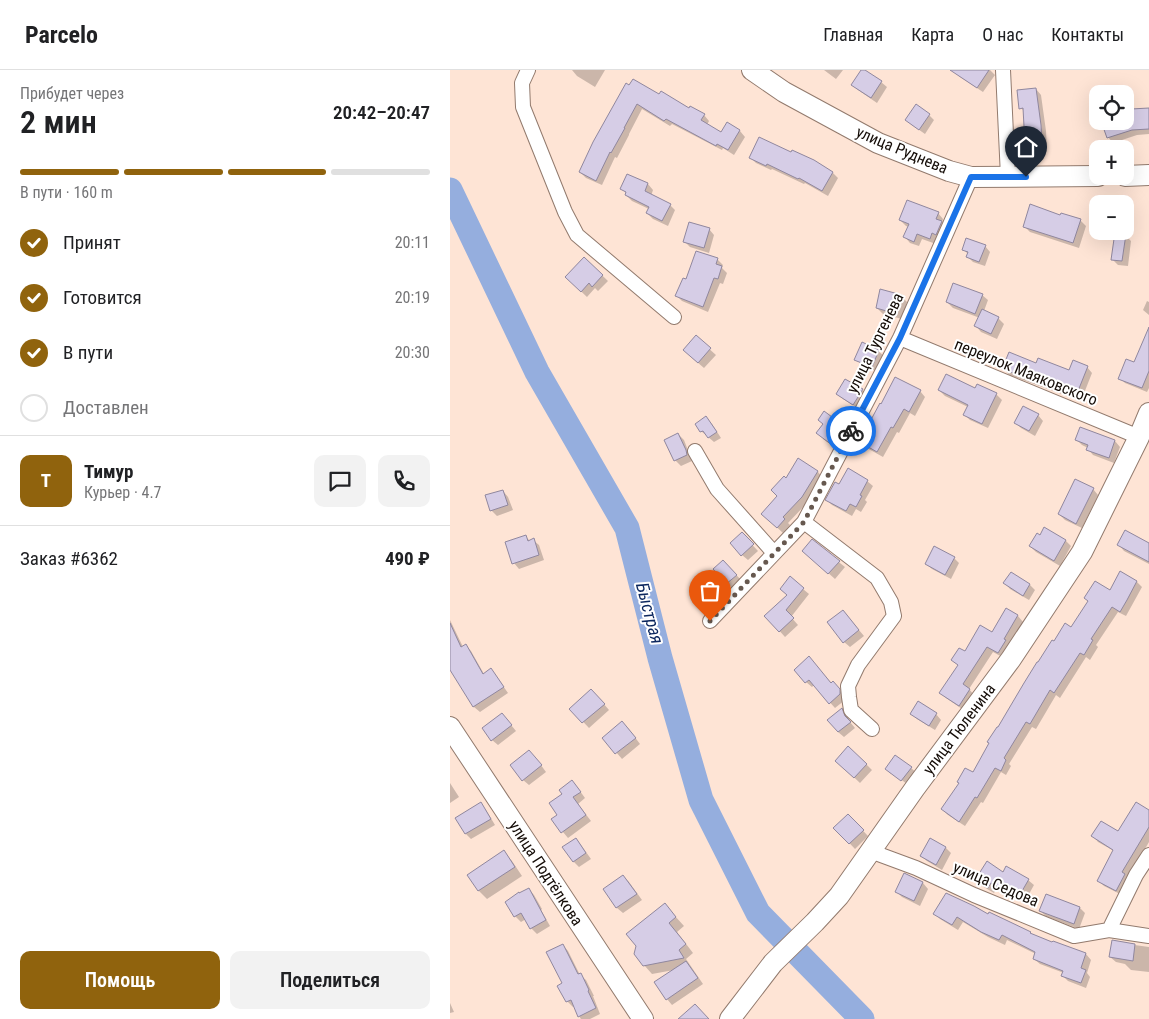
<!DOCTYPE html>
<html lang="ru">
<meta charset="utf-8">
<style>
body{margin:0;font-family:"Roboto Condensed",sans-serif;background:#f2f2f2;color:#202124;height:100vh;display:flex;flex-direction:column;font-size:19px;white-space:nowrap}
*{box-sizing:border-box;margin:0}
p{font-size:16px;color:#757577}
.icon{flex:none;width:28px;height:28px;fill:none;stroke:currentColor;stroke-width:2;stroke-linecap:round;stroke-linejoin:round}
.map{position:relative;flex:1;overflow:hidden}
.panel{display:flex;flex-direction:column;background:#fff;width:450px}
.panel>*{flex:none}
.controls{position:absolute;left:639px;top:15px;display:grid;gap:10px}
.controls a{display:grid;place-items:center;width:45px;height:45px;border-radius:10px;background:#fff;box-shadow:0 5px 20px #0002;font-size:25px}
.pin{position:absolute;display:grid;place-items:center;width:42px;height:42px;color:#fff;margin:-51px -21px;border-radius:50% 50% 50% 0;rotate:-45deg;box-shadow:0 0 5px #0007}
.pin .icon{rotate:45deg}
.courier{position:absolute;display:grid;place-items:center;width:50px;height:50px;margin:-25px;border:4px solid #1a73e8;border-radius:50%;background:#fff;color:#222;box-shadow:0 1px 6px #0007}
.overview em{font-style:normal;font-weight:600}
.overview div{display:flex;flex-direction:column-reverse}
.overview{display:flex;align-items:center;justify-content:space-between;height:85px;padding:0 20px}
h1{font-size:32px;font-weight:600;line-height:38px}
.bar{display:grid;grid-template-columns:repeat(4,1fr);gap:8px 5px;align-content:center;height:60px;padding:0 20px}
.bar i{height:6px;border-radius:4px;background:#e0e0e0}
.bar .selected{background:#90630d}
.bar p{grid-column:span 4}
.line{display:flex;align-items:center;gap:12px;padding:0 20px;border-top:1px solid #e0e0e0}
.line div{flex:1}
.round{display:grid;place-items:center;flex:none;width:52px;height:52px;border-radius:10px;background:#f2f2f2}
ol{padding:0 20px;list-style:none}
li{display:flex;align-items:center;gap:15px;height:55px}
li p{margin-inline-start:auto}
li .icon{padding:5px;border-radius:50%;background:#90630d;color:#fff;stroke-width:4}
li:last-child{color:#757577}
li i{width:28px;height:28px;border:2px solid #e0e0e0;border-radius:50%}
.button{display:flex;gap:10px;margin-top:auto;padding:10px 20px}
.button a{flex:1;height:58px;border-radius:10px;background:#90630d;color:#fff;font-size:20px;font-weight:600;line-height:58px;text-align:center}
.button a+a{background:#f2f2f2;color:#202124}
header{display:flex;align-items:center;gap:30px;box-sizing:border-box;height:70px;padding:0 25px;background:#fff;border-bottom:1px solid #e0e0e0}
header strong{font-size:24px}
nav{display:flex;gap:28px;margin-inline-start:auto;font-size:18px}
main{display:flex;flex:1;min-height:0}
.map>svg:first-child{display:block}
.shadow{fill:#0003}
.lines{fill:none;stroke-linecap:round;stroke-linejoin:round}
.river{stroke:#95aede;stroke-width:25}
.building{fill:#d6cde6;stroke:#90879e}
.street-casing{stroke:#927a6d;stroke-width:16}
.secondary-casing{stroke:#927a6d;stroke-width:22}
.street{stroke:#fff;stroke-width:14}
.secondary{stroke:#fff;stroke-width:20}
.done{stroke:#66584f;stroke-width:5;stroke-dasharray:0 9}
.route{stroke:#1a73e8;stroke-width:6}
.labels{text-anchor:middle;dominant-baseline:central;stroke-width:4;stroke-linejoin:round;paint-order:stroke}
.street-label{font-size:16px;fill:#140c07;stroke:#fff}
.water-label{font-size:18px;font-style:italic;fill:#0c275e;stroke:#fff}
</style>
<header>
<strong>Parcelo</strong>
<nav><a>Главная</a><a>Карта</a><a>О нас</a><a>Контакты</a></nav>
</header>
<main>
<section class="panel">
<div class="overview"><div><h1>2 мин</h1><p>Прибудет через</p></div><em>20:42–20:47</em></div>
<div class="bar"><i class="selected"></i><i class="selected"></i><i class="selected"></i><i></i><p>В пути · 160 m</p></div>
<ol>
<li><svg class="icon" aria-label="check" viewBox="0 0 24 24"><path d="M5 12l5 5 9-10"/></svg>Принят<p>20:11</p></li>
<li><svg class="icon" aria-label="check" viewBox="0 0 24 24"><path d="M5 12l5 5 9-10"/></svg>Готовится<p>20:19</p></li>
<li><svg class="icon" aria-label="check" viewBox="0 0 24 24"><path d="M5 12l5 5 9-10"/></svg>В пути<p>20:30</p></li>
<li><i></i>Доставлен</li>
</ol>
<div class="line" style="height:90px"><b class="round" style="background:#90630d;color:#fff">Т</b><div><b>Тимур</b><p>Курьер · 4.7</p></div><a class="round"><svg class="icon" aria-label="chat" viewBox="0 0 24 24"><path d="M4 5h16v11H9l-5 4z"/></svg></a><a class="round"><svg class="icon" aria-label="phone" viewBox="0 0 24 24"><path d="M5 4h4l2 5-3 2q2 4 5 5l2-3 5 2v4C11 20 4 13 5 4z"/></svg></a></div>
<div class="line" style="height:65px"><div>Заказ #6362</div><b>490 ₽</b></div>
<div class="button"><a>Помощь</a><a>Поделиться</a></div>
</section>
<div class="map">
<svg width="699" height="949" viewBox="0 0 699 949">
<rect width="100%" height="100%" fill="#fee4d5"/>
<path class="shadow" d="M122,0H155L145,17L127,6Z
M374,0H393L386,9Z
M413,0L431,12L437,17L427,33L408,20L403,15Z
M505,0H540L545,5L533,22L510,7L504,1Z
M176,15L254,45L259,51L257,55L272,64L278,54L290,61L295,67L284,85L273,78L272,80L222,54L220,56L192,39L179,64V65L167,88L165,87L152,115L136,108L130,102Z
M586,19L591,25L596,61L597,79L582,80L576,74L575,42L571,38Z
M699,39V64L687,65L663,73L658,67L675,51V40Z
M479,45L484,50L475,64L462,55L456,50Z
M301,88L382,102L388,108L378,126L355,113L354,114L322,99L321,100L306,93Z
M178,105L198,114L203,120L201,126L220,135L225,140L218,156L203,149L197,143L199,139L182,131L176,125L177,124L172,119Z
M488,143L493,149L492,153L497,158L486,174L472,169L469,176L460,173L455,167L459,157L456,156L450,150Z
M611,146L630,150L636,156L629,178L580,162L574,156Z
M259,159L264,165L259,183L240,177L234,171Z
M675,165L681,171L678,196L668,195L662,189Z
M535,176L540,182L535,196L523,192L517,186L518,184L513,179Z
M134,188L158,211L148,221L145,218L137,227L116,207Z
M267,189L273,195L272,198L277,203L273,214L270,213L258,242L232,231L227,226L237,211Z
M532,225L538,230L534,241L548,248L554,254L547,269L531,262L526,256L530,248L503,238L497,232Z
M451,226L457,232L452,249L433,244L427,238Z
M697,231L699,232V245L693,240Z
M699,259V318L697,322L675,313L670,308L685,294Z
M246,267L266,285L254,298L240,286Z
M428,281L434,286L428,302L412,295L406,289Z
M586,295L620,302L637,297L642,303L631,331L559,305L554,299Z
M412,320L417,326L409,339L393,329L387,324Z
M489,320H526L546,324L552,330L538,358L520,350L514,344L518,337L495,326Z
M470,321L475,327L465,346L460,343L449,363L447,362L433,387L415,377L409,371L416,361Z
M588,345L593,351L585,366L571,358L566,353Z
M256,348L262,354L271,368L264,372L251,361Z
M394,357L399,362L388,379L373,369Z
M631,358L665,371L670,377L664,393L643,385L638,379V378L632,375L627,370Z
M228,364L234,370L242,391L231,396L225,390Z
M349,390L368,402L373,408L357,433L338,453L340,455L333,463L318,449L336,410Z
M417,411L423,416L415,430L417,432L411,442L406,439L402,446L382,435L377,430L389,415Z
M643,419L648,425L632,458L615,450L609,444Z
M53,421L58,427L63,440L47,446L41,440Z
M595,459L616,471L621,476L610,496L586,482L580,476L591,467Z
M292,464L308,481L298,490L292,485Z
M76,467L80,471L83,470L89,475L94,490L69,499L64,493Z
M362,471L395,497L385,509L359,486Z
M699,474V494L674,481L669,475Z
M504,488L509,493L501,509L482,499L476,494Z
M273,491L292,511L283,519L264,499Z
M561,503L580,515L585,520L579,530L560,519L555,513Z
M671,503L687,512L692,517L676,546L668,542L646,575L648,577L640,590L636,587L610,628L606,625L586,659L582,657L559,694L561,696L556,705L551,702L533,733L531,732L515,756L498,745L492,739L523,704L604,572L622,558L660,521Z
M353,519L359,524L341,547L348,555L335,567L316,546Z
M557,540L568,546L573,552L559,575L554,588L543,582L519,619L525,626L515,641L496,628L491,623L509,596L502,590L515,583L542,564Z
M393,541L414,566L400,577L394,572Z
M0,550L13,577L16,576L21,581L34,604L41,600L46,606L58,623L30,642L24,637L0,598Z
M358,588L382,614L388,619L395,626V630L385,638L364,615L362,617L356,612Z
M147,626L159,640L139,658L121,639Z
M392,640L397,645L400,652L405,658L394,667L388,662Z
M462,643L486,644L491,650L485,660L467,649Z
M52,644L66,661L48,675L42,670Z
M178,658L190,674L172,689L154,668Z
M85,687L96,702L79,715L73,710Z
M416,694L422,700L410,713L392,696Z
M461,698L467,703L457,714L441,702V704L436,699Z
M0,713L9,727L0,733Z
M127,717L135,728L128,734L141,751L118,768L103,750L109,745Z
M30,734L36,740L45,755L21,769L16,764L6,748Z
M699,741V772L678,808L672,825L654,816L649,811L664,781L648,772L643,766L668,762Z
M398,745L418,766L405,779L385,758Z
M126,769L131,775L141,789L129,797L124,792Z
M496,778L501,783L492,800L477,791L471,786Z
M54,782L62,791L72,806L37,829L29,821L18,805Z
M553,803L578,810L584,815L574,833L547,818L544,823L532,816L526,810Z
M455,805L473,813L478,819L470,836L452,827L447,822Z
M173,806L179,812L192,830L173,843L167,838L154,819Z
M79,819L84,825L92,839L91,840L100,856L87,864L81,858L76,849L71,852L65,846Z
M215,835L234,856L227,862L243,883L236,889L253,914L222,935L217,929L224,900L202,904L194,895Z
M630,838L635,843L629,859L596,846L590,841Z
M485,843L538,846L603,873L604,872L636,884L641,890L637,903L640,907L636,918L618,911L613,906L614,903L590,894L584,889L586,884L557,870L555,875L538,867L513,852L508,860L490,849Z
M663,872L699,877V902L681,900L675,894L666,892L660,887Z
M113,875L118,881L130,905L136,910L144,926H143L150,944L140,949H131L129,946L125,936L123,937L117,931L114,913Z
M0,933L4,942L0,943Z"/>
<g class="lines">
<path class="river" d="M0,120L87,302L177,458L210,588L251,730L308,843L412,949"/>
</g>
<path class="building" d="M411,0H415L432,11L421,28L401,15Z
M500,0H539L527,18Z
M183,9L209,24L211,21L239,38L240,36L255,44L251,50L271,62L277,52L290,60L278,80L267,74L266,76L216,49L214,51L187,34L174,58H175L161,83L160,82L146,111L129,102L143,72L176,13L179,15Z
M586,18L591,55L592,74L575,75L573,38L569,39L567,20Z
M466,34L480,44L469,60L455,50Z
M699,38V59L682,60L657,68L651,51H682L681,39Z
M309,67L341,82L342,80L364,90L383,102L372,121L349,108L348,109L317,94L316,96L299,88Z
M177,104L198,113L195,121L221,134L212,151L196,143L199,137L175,125L176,122L170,119Z
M457,130L489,142L486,149L492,151L486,165L482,163L480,169L467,164L464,172L453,167L459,154L449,150Z
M580,134L610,145L611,143L631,149L623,173L573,157Z
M239,152L260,158L254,178L233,172Z
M665,162L676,164L672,191L661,190Z
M516,168L536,175L529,192L516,187L518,182L512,180Z
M246,181L268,188L266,194L272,196L268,209L264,208L253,237L225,226L233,208L236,209Z
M134,187L153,205L142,217L139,213L131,222L115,207Z
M503,213L533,224L525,244L496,232Z
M430,219L452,225L447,244L426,238Z
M532,239L549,247L541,264L524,256Z
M699,257V301L692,318L668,309L676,289L684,292Z
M246,265L261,278L248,293L233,280Z
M412,272L429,280L422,297L404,290Z
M559,282L586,293L588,288L619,300L623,290L638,296L626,326L552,299Z
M496,304L525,318L527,314L547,323L532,354L513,345L518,335L488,320Z
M445,307L471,320L459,342L454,339L443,358L441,357L427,382L408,371L415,359H416L430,333L431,334Z
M395,309L413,319L403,335L386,324Z
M573,336L589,344L579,361L564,353Z
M374,341L394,356L382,375L366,363L373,354L368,350Z
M256,346L267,362L258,368L253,361L250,362L245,354Z
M630,357L665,370L659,388L636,380L638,375L625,370Z
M228,363L236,380L237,385L224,391L214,370Z
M348,388L368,401L352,427L333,447L335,449L327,458L311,444L327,426L321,420L334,406L336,408Z
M398,398L418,410L410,425L412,426L406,437L400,434L396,441L375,430L385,412L389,414Z
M625,409L644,418L626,454L608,444Z
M53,420L58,435L40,441L35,425Z
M594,457L616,470L604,491L579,476L587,463L590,465Z
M675,460L699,473V492L667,475Z
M292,462L304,474L291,486L280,473Z
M76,465L78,471L84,468L89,485L62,494L55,472Z
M362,469L390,491L378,504L352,481Z
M484,476L505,487L495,505L475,494Z
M273,490L287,505L276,514L263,499Z
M670,501L687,511L677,530L670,542L662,537L641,569L643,570L634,585L630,583L604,623L600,620L580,654L576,652L554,688L556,690L551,701L545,698L527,728L525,727L509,752L491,739L509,713L507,712L515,698L523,702L539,673L537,672L547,657H548L574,613L587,592H588L602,570L604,571L615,553L621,557L638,531L634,528L645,511L660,520Z
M561,502L580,514L573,526L553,513Z
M340,506L354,518L336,540L344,548L329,562L314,546L337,525L330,519Z
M556,538L568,545L554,569L556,570L548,583L537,577L513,614L520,619L509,636L489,623L508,595L501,590L509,578L515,581L530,555L542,562Z
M393,540L409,560L393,573L377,552Z
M0,553L11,577L16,574L33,604L41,598L54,617L23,637L0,600Z
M359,586L381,613L383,611L390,619V624L379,634L359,610L355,613L344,600Z
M141,619L155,634L132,653L119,639Z
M468,631L487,643L479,656L460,644Z
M392,638L395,646L401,652L388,662L377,650Z
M52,643L62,655L41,671L32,658Z
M172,651L186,668L165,684L152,668Z
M398,676L417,694L404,708L385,691Z
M79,680L92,695L72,711L60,695Z
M445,685L462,697L451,711L435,699Z
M122,710L131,722L123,727L136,745L111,763L101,749L107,745L99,733L112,724L109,720Z
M31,732L41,749L15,764L5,748Z
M686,732L699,740V757L672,802L675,804L666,821L647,811L663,780L641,766L651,751L668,761Z
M398,744L414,760L399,774L383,758Z
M126,768L136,783L123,792L112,777Z
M480,768L496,777L486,795L470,786Z
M54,780L65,797L28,821L17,805Z
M537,791L553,802L556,796L579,809L568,828L541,813L538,818L525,810Z
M454,803L473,812L464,831L445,822Z
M173,805L187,824L166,838L153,819Z
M79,818L96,850L80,859L71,843L64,847L55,832L69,822V823Z
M496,823L524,836L538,844L539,842L558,851L581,862L580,863L602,872L603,871L636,883L631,898L636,900L631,913L611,906L613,901L583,889L585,882L552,865L549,870L531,862L507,847L502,855L483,844Z
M596,824L630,837L624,854L589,841Z
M215,833L226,847L219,853L236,874L229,880L234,888L193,896L184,884L186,876L176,864Z
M662,870L685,874L683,891L659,887Z
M113,874L128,904L131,903L139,920L138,921L146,938L128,947L121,930L116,932L107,916L112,913L96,882Z
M236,891L248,908L216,930L204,912Z
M245,934L259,949H228Z"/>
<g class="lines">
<g class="street-casing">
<path id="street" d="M78,0L72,13L73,37L115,142L127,165L224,247
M553,0L558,107
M450,268L689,367
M245,381L267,419L324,483
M354,452L427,508L441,532L444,546L408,595L398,616L399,627L401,640L422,659
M260,551L354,452L450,268L521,107
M420,781L466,798L524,825L624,866L659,860L699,866
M659,860L686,805L699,785"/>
</g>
<g class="secondary-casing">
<path id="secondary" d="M302,0L334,22L428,73L499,101L521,107L648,106
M675,106L699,105
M0,657L193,949
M280,949L323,893L365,852L389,826L465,718L561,589L632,482L689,367L699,343"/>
</g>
<use href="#street" class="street"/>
<use href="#secondary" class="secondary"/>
</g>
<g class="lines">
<path class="done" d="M260,551L354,452L401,361"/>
<path class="route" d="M401,361L450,268L521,107H576"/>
</g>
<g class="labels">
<g class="street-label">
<text transform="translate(452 80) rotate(23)">улица Руднева</text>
<text transform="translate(425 273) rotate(-64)">улица Тургенева</text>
<text transform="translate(576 302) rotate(22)">переулок Маяковского</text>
<text transform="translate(509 659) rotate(-53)">улица Тюленина</text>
<text transform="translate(96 803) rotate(57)">улица Подтёлкова</text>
<text transform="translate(546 814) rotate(23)">улица Седова</text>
</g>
<g class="water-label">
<text transform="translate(200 543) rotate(75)">Быстрая</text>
</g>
</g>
</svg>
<div class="controls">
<a><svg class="icon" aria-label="locate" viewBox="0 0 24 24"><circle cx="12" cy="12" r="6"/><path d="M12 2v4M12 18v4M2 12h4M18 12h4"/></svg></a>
<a>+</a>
<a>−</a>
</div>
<div class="pin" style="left:260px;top:551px;background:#ea580c"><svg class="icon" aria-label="bag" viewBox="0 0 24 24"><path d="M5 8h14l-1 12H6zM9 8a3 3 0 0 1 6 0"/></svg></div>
<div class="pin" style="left:576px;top:107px;background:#1f2937"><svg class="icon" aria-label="home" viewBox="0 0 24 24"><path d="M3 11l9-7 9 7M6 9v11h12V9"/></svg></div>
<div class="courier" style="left:401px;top:361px"><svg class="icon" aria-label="bike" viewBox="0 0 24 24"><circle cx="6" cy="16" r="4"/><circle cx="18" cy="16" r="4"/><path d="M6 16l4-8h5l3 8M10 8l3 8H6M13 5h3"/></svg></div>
</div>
</main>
